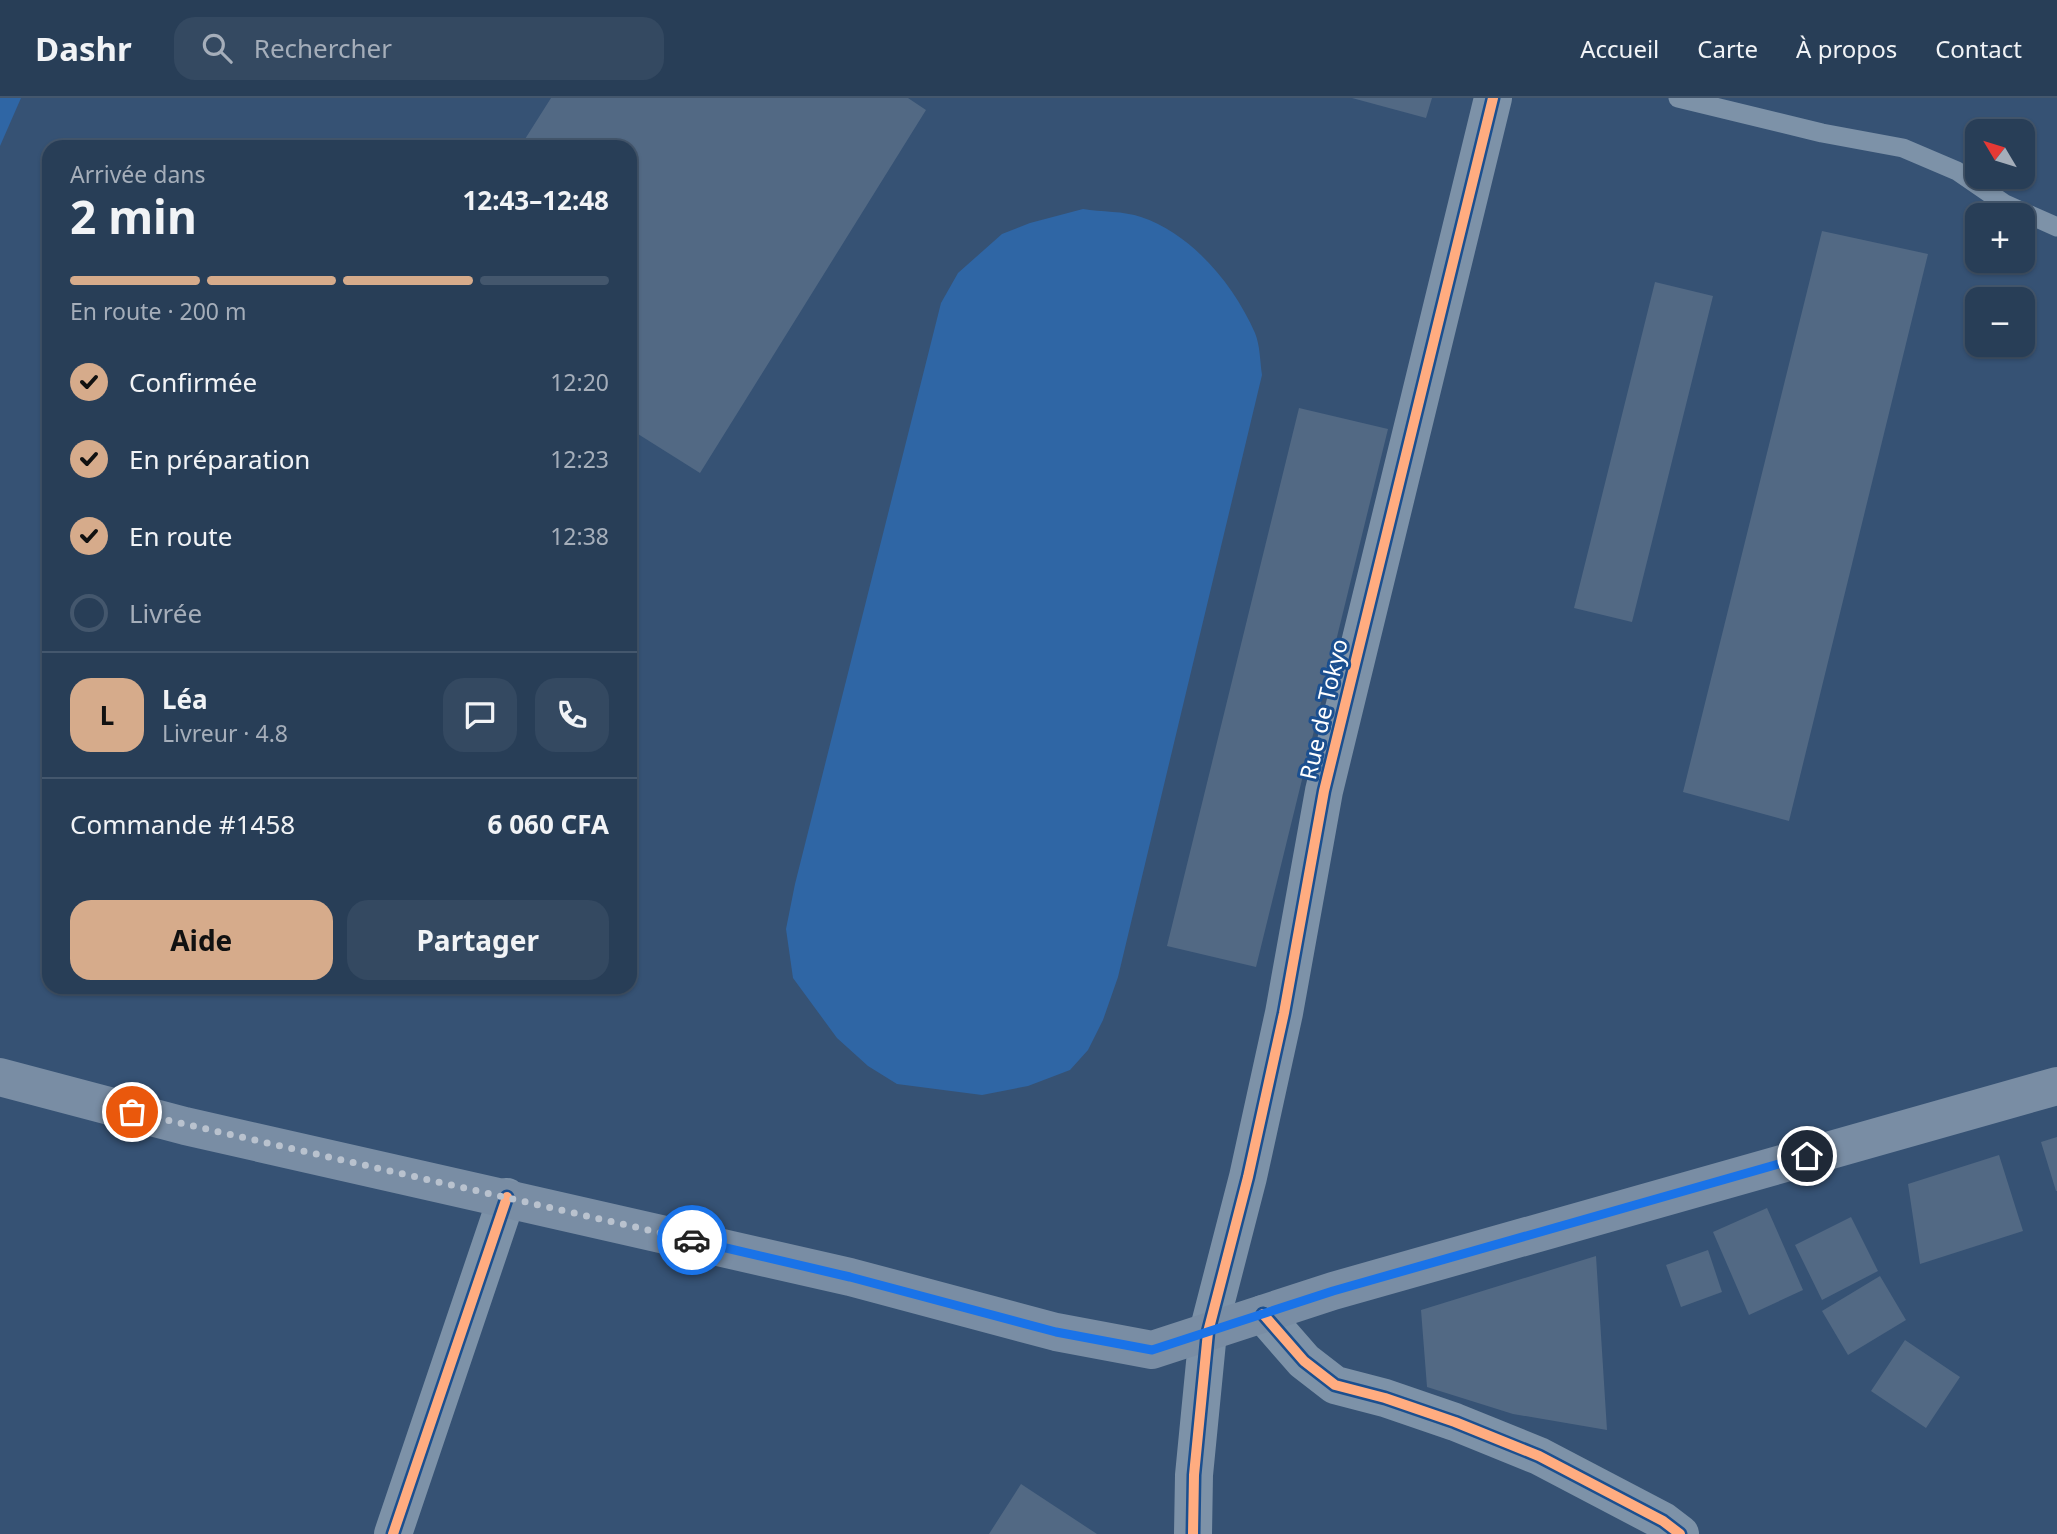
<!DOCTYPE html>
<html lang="fr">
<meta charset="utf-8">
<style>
body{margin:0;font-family:"Noto Sans",sans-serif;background:#344961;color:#f1f3f6;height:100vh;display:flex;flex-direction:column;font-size:26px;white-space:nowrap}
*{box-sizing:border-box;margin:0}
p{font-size:23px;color:#a5aeba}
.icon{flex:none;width:38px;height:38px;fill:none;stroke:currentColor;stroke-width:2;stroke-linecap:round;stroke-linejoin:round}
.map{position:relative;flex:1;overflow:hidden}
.sheet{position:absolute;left:42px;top:42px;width:595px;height:854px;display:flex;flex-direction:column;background:#283e57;border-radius:21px;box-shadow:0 2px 5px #0004,0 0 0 2px #44576d}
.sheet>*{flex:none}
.needle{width:46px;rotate:308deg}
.fabs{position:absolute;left:1965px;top:21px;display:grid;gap:14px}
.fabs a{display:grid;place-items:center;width:70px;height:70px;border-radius:14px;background:#283e57;box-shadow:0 2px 5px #0004,0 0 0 2px #44576d;font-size:35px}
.pin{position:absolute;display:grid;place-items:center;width:60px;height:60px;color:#fff;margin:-30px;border:4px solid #fff;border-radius:50%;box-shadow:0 2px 7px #0007}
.courier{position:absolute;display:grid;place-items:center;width:70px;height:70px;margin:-35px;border:5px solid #1a73e8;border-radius:50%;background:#fff;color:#222;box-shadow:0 2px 9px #0007}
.headline em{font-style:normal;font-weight:700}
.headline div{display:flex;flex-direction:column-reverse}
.headline{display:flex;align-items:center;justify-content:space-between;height:119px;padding:0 28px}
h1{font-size:46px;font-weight:700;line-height:52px}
.bar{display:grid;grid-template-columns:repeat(4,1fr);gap:10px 7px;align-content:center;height:84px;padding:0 28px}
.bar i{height:9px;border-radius:5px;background:#44576d}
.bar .on{background:#d6ab8b}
.bar p{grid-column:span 4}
.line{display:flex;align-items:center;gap:18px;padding:0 28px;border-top:2px solid #44576d}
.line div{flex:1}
.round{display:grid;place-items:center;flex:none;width:74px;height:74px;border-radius:21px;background:#344961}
ol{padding:0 28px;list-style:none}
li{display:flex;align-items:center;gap:21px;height:77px}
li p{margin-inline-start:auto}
li .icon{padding:7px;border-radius:50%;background:#d6ab8b;color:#111;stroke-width:4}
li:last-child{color:#a5aeba}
li i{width:38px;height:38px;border:4px solid #44576d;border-radius:50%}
.primary-button{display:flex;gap:14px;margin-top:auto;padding:14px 28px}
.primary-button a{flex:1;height:80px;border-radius:21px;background:#d6ab8b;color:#111;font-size:28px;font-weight:700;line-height:80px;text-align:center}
.primary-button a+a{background:#344961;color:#f1f3f6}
header{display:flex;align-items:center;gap:42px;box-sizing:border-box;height:98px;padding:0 35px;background:#283e57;border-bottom:2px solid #44576d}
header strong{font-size:33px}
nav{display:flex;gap:38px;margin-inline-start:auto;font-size:24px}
.search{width:490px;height:63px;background:#344961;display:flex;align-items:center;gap:18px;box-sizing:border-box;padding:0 24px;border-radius:21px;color:#a5aeba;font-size:26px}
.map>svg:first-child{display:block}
.green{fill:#2f66a5}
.building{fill:#526984}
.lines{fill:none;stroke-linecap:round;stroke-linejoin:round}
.service{stroke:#7d92a8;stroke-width:19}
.minor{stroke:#7d92a8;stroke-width:38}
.tertiary{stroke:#7d92a8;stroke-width:38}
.secondary{stroke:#798da4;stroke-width:38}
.cycleway-casing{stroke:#1b4f8f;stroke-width:15}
.cycleway{stroke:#ffac80;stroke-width:10}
.done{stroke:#b9c2ce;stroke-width:7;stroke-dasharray:0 12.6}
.route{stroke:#1a73e8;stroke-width:9}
.labels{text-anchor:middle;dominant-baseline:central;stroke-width:6;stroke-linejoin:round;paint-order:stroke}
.street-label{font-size:23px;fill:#fff;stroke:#1b4f8f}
</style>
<header>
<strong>Dashr</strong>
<div class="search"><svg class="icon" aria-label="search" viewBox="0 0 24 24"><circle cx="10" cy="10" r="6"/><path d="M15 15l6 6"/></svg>Rechercher</div>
<nav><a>Accueil</a><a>Carte</a><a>À propos</a><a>Contact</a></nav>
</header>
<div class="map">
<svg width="2057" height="1436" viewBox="0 0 2057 1436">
<rect width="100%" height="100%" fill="#365274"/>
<path class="green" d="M0,0H21L0,48Z
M1083,111C1101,114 1124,113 1141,119C1192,136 1234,187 1255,235C1260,247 1260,263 1262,277L1118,879L1103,922L1088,952L1070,972L1028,988L982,997L897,986L868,968L837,940L793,880L786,831L795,786L941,205L958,175L1002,136L1030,125Z"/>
<path class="building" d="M551,0H908L926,12L700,375L630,331V49H520Z
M1352,0H1432L1426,20Z
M1822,133L1928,156L1789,723L1683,694Z
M1655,184L1713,198L1632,524L1574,510Z
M1299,310L1388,331L1256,869L1167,848Z
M2057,1039V1093H2056L2041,1044Z
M1999,1057L2023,1133L1920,1166L1908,1086Z
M1767,1110L1803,1192L1749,1217L1713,1134Z
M1851,1119L1878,1173L1822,1202L1795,1147Z
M1708,1152L1722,1194L1681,1209L1666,1167Z
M1596,1158L1607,1332L1513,1316L1427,1289L1421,1212Z
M1880,1178L1906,1222L1848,1257L1822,1213Z
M1905,1242L1960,1279L1926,1330L1871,1293Z
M1021,1386L1097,1436H989Z"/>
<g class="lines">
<path class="service" d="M1678,0L1822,35L1903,50L1957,73L2005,106L2057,129"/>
<path class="minor" d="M1263,1216L1304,1263L1335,1287L1385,1300L1455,1324L1539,1358L1663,1423L1680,1436
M1208,1234L1248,1079L1284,915L1324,693L1493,0
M393,1436L507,1099"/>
<path class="tertiary" d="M1193,1436L1194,1377L1208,1234"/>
<path class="secondary" d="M0,979L185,1028L850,1179L1056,1234L1152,1252L1333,1193L2057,988"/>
<g class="cycleway-casing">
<path id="cycleway" d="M1263,1216L1304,1263L1335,1287L1385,1300L1455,1324L1539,1358L1663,1423L1680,1436
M393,1436L507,1099
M1193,1436L1194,1377L1208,1234L1248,1079L1284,915L1324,693L1493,0"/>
</g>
<use href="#cycleway" class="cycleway"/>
</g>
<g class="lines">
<path class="done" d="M132,1014L692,1142"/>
<path class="route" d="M692,1142L850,1179L1056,1234L1152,1252L1333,1193L1807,1058"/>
</g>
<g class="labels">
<g class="street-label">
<text transform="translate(1323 611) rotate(-77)">Rue de Tokyo</text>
</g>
</g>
</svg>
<div class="fabs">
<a><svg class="needle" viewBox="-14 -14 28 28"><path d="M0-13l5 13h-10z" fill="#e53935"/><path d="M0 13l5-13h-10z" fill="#a5aeba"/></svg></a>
<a>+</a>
<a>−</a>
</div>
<div class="pin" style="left:132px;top:1014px;background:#ea580c"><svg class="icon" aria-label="bag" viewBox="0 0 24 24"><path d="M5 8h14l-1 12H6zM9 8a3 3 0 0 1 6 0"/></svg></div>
<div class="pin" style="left:1807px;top:1058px;background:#1f2937"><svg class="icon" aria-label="home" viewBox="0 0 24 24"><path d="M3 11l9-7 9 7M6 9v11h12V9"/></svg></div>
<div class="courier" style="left:692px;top:1142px"><svg class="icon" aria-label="car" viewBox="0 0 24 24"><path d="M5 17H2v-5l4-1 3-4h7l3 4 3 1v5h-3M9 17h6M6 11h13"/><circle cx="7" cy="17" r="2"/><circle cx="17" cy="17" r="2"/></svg></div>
<section class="sheet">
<div class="headline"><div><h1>2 min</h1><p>Arrivée dans</p></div><em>12:43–12:48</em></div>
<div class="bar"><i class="on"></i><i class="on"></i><i class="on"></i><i></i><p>En route · 200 m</p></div>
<ol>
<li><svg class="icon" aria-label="check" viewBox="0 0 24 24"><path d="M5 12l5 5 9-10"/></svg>Confirmée<p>12:20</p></li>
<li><svg class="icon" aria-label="check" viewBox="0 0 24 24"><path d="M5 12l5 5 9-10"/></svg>En préparation<p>12:23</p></li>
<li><svg class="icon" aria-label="check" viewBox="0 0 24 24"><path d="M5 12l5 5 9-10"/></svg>En route<p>12:38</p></li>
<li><i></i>Livrée</li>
</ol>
<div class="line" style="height:126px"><b class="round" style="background:#d6ab8b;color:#111">L</b><div><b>Léa</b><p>Livreur · 4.8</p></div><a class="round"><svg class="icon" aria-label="chat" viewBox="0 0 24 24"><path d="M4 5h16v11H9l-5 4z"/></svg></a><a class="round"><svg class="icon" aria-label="phone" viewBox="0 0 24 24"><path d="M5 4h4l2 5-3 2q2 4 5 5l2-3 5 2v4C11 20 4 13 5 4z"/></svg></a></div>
<div class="line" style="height:91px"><div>Commande #1458</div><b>6 060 CFA</b></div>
<div class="primary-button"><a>Aide</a><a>Partager</a></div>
</section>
</div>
